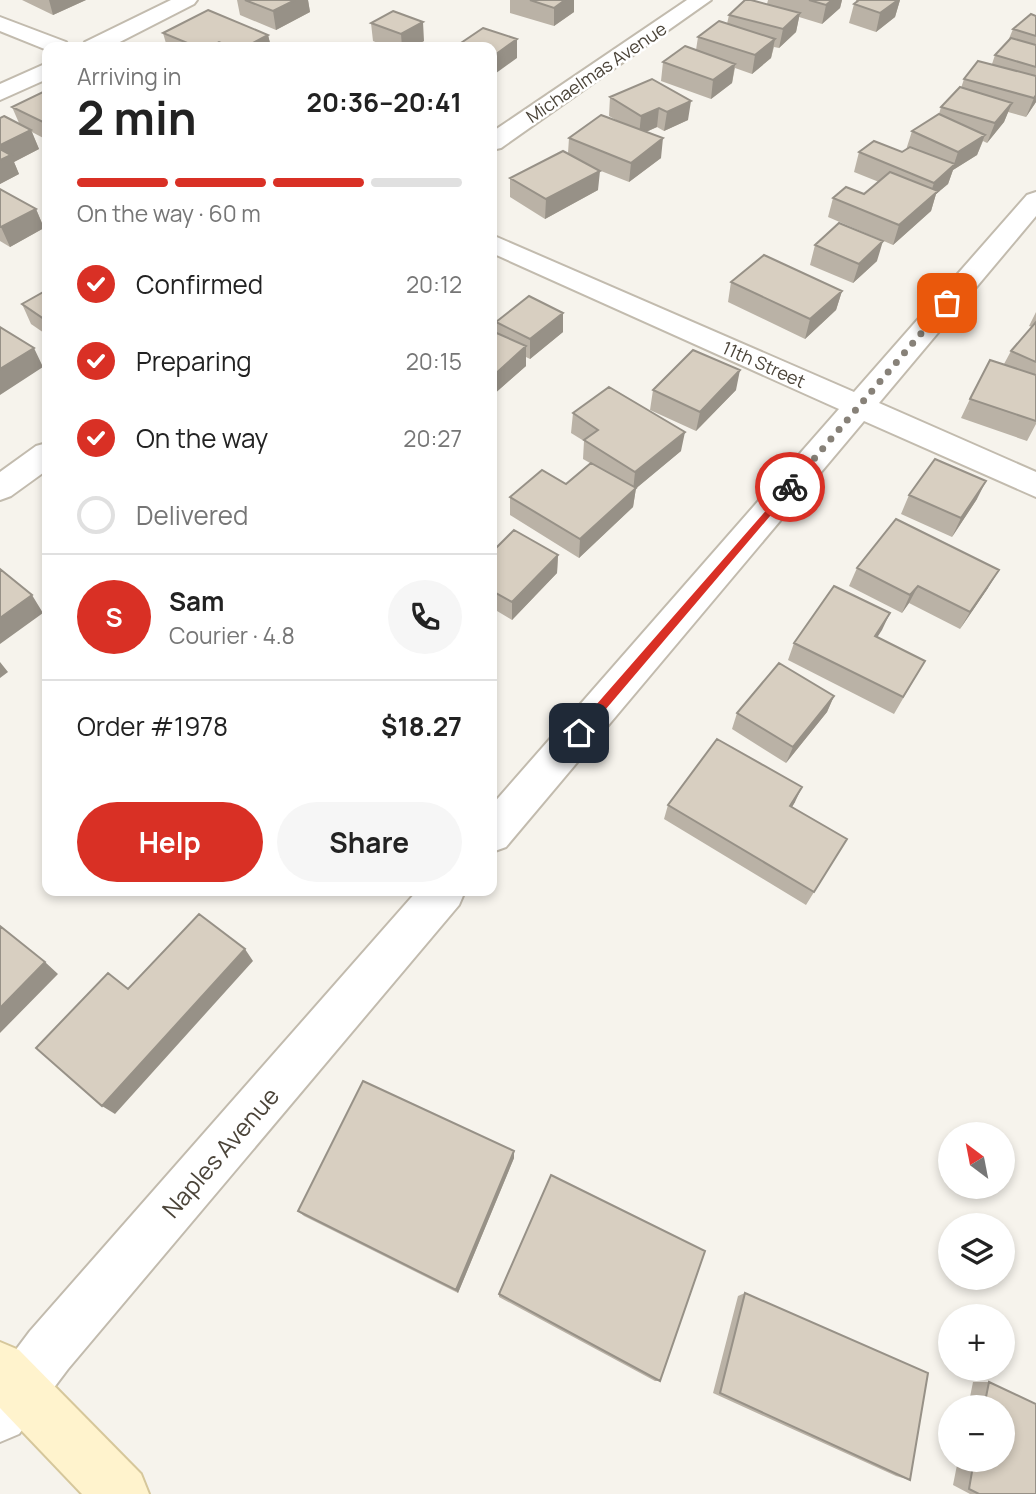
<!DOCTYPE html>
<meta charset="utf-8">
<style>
body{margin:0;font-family:Manrope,sans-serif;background:#f6f6f6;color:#222;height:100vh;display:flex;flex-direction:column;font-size:26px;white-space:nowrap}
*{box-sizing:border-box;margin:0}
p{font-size:23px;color:#767676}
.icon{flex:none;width:38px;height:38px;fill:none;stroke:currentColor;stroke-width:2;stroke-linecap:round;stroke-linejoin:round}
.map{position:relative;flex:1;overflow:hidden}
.sheet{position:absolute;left:42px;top:42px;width:455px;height:854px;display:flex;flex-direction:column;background:#fff;border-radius:14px;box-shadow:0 4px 10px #0003}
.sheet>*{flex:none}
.needle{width:46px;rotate:328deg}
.controls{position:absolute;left:938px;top:1122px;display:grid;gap:14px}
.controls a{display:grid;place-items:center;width:77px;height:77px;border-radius:50%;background:#fff;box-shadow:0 4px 10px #0003;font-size:35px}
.pin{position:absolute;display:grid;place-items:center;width:60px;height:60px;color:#fff;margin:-30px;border-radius:14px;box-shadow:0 4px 10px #0006}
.courier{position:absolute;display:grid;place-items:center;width:70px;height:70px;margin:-35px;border:5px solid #d93025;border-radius:50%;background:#fff;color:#222;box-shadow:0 2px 9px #0007}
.head em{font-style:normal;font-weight:700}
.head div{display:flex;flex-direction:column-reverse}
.head{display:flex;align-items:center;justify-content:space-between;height:119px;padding:0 35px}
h1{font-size:46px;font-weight:700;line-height:52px}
.bar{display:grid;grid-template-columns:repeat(4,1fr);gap:10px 7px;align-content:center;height:84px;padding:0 35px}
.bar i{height:9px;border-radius:5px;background:#e0e0e0}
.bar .current{background:#d93025}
.bar p{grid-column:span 4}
.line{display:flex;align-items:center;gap:18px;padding:0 35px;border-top:2px solid #e0e0e0}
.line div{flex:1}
.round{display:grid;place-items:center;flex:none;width:74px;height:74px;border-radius:37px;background:#f6f6f6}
ol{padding:0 35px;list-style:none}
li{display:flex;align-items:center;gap:21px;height:77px}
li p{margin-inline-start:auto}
li .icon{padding:7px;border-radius:50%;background:#d93025;color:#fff;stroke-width:4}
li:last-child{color:#767676}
li i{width:38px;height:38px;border:4px solid #e0e0e0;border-radius:50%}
.action{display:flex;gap:14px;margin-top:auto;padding:14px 35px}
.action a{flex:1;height:80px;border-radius:42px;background:#d93025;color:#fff;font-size:28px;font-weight:700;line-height:80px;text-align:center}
.action a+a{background:#f6f6f6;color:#222}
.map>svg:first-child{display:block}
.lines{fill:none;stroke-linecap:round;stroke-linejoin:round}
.street-casing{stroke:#c2bbae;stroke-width:4}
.secondary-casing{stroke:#d6c79b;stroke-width:4}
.street{fill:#fff;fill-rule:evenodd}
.secondary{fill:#fff3cd;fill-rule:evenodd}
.wall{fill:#bab2a6}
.shaded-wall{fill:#979187}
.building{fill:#d8cfc1;stroke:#979187;stroke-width:2}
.route{fill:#d93025}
.done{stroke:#878178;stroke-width:7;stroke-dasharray:0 12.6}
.labels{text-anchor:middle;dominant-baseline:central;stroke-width:5;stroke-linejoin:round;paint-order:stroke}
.far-street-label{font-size:18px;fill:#4b4439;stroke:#fff}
.near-street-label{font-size:24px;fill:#4b4439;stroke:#fff}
</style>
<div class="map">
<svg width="1036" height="1494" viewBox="0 0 1036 1494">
<rect width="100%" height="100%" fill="#f6f3ec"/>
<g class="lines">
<g class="street-casing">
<path id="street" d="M171,0H197L194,4L110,47H82L85,42Z
M687,0H711L501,148L492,150V132Z
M0,17L66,42L69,47H47V50L0,31Z
M47,63V79L0,100V84Z
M1036,192V216L879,403L1036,472V497L864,421L506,847L492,852V805L839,409L492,253V235L854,392L1027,195Z
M47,443V470L11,496L0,500V472L36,446Z
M417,891H465L459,905L68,1369L19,1434L0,1442V1371L30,1331Z"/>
</g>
<g class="secondary-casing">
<path id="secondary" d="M0,1342L19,1350L141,1474L149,1494H82L0,1408Z"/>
</g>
<use href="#street" class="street"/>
<use href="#secondary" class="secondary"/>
</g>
<path class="wall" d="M22,0H86L53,15Z
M237,0H308L310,12L276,30L240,15Z
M510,0H574V12L554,26L510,13Z
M768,0H842L840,8L822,24L799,17L796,32L779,48L774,47L771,58L752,74L735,68L732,83L711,99L661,81L663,62L696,50L698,37L727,24L729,15L767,4Z
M856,0H900L895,17L876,32L849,23L854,4L857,2L856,1Z
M1036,16V102L1026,117L1008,112L1004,122L987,143L983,141L977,155L953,170L948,184L936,194L931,211L893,245L828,217L833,198L864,194L879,182L854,172L859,152H902L906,150L912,131L939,114L941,107L961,88L964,79L992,64L995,55L1008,41L1013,29Z
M371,23L424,41L413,47H387L373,41Z
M163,33L268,35L271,47H167Z
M652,79L688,120L664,131L657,127L646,132L661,158L629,182L596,169L598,190L545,219L510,197V178L568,153L569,138L616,120L609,116L610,97Z
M47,90V140L32,132L39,149L14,162L19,174L0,184V118L19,123L12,107Z
M0,189L36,209L44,228L10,247L0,241Z
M815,245L877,261L853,283L810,265Z
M731,282L842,291L836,310L805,339L728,302Z
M47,290V335L31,324L22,304Z
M1036,312V424L1027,441L961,418L970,399L1004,364L1011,351L1032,327L1029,326Z
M563,313V332L530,359L526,357V366L493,395L492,394V331L496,332V322Z
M653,390H736L696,431L650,410Z
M573,413L681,451L636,488L633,507L579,558L510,515V497L566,484L590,463L583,459L584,441L571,433Z
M909,495L977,499L952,537L901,514Z
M492,552L558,555L557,573L512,620L492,608Z
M857,568L988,588L960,629L909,603L902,613L849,586Z
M890,613L877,637L925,661L894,714L788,660L794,643Z
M834,696L827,712L786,763L732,729L737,713Z
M795,802L792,807L847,839L806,905L664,819L668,805Z
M514,1151V1158L458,1293L304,1216L298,1211Z
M745,1293L910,1480L896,1476L713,1393L738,1296Z
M499,1294L660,1381H655L499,1297Z
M973,1382H989L1036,1404V1494H970L953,1485L958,1460H1003V1407H968Z"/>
<path class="shaded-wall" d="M49,0H86L53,15Z
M295,0H308L310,12L276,30L273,11Z
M565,0H574V12L554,26V8Z
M832,0H842L840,8L822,24L826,5Z
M898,0H900L895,17L876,32L880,13Z
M800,13L796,32L779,48L783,29Z
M423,22L424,41L413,47H402L401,34Z
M268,35L271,47H245Z
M517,39V58L492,76V57Z
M775,39L771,58L752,74L755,55Z
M219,42L220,47H210Z
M735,64L732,83L711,99L713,80Z
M1036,95V102L1026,117L1034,98Z
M691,101L688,120L664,131L667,112Z
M1012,103L1004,122L987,143L995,123Z
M659,108L657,127L639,135L641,116Z
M31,130L39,149L14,162L19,174L0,184V145Z
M985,135L977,155L953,170L948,184L936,194L931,211L893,245L899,225L928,200L934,183L953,167L958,152Z
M663,138L661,158L629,182L631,163Z
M600,171L598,190L545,219L546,199Z
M36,209L44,228L10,247L1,227Z
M883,241L877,261L853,283L859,264Z
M842,291L836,310L805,339L810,319Z
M563,313V332L530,359V339Z
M526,346V366L493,395V376Z
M34,348L43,367L0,395V369Z
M740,370L736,390L696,431L700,412Z
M685,432L681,451L633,491L635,472Z
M986,481L977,499L952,537L961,518Z
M636,488L633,507L579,558L580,539Z
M558,555L557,573L512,620V602Z
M999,570L988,588L960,629L970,612Z
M918,586L909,603L902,613L910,595Z
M32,595L43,613L0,644V618Z
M890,613L882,630L867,653L875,636Z
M0,662L8,672L0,678Z
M834,696L827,712L786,763L793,747Z
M802,787L795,802L783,821L790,806Z
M245,949L253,961L115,1114L102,1106Z
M45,962L58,974L0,1033V1008Z
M514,1151V1158L458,1293L456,1290Z"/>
<path class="building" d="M245,0H295L273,11Z
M530,0H565L554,8Z
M745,0H751L800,13L783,29L729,15Z
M809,0H832L826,5Z
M859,0H898L880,13L854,4Z
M208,10L268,35L245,47H231L219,42L210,47H197L163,33Z
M393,11L423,22L401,34L371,23Z
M1031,14L1036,16V36L1013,29Z
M719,21L775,39L755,55L698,37Z
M483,28L517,39L492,57V47H455Z
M1011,38L1036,45V67L995,55Z
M685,46L735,64L713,80L663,62Z
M978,61L1036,76V95L1034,98L964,79Z
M652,79L691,101L667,112L659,108L641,116L610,97Z
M960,87L1012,103L995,123L941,107Z
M47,90V124L12,107Z
M939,114L985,135L958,152L912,131Z
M601,115L663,138L631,163L569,138Z
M4,116L31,130L0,145V118Z
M874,141L902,152L910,147L955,164L934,183L859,152Z
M0,149L11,155L0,160Z
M563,151L600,171L546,199L510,178Z
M890,172L938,191L899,225L833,198L846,187L864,194Z
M0,189L36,209L1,227H0Z
M839,223L883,241L859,264L815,245Z
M764,255L842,291L810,319L731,282Z
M47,290V321L22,304Z
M529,296L563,313L530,339L496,322Z
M1036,322V362L1011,351Z
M0,327L34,348L0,369Z
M492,331L526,346L493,376L492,375Z
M693,350L740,370L700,412L653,390Z
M990,360L1036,375V421L970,399Z
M609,387L685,432L635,472L584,440L598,430L573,413Z
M935,459L986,481L961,518L909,495Z
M591,463L636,488L580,539L510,497L542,470L566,484Z
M896,519L999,570L970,612L918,586L910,595L857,568Z
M514,530L558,555L512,602L492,591V552Z
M0,569L32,595L0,618Z
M834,586L890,613L875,636L925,661L903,697L794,643Z
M779,663L834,696L793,747L737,713Z
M717,739L802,787L790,806L847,839L814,892L668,805Z
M199,914L245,949L102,1106L36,1048L108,973L128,989Z
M0,926L45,962L0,1008Z
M363,1081L514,1151L456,1290L298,1211Z
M551,1175L705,1251L660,1381L499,1294Z
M745,1293L928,1373L910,1480L720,1393Z
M989,1382L1036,1404V1494H979L969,1489L974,1460H1003V1407H984Z"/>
<path class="route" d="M790,483L795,487L793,489L583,736H575V729Z"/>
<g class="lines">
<path class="done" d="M790,487L947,303"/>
</g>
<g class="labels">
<g class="far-street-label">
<text transform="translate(596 72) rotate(-34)">Michaelmas Avenue</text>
<text transform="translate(764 364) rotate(24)">11th Street</text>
</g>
<g class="near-street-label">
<text transform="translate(220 1152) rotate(-49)">Naples Avenue</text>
</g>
</g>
</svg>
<div class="controls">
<a><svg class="needle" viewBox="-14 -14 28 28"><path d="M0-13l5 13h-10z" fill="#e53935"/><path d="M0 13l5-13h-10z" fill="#767676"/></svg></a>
<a><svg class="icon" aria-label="layers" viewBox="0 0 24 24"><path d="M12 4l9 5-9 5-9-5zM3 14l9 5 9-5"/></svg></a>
<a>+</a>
<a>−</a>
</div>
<div class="pin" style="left:947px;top:303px;background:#ea580c"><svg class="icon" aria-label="bag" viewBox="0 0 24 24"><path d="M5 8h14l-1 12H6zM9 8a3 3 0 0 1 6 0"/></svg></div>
<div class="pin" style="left:579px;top:733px;background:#1f2937"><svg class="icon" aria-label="home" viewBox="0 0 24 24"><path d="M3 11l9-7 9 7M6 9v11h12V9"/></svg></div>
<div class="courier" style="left:790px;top:487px"><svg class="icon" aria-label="bike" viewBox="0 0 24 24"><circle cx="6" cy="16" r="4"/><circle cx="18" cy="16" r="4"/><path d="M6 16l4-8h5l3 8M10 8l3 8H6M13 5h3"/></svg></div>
<section class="sheet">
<div class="head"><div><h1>2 min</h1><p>Arriving in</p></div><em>20:36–20:41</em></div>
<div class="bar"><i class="current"></i><i class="current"></i><i class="current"></i><i></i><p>On the way · 60 m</p></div>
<ol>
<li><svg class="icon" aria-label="check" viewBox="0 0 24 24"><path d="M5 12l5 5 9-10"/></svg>Confirmed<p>20:12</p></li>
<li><svg class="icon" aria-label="check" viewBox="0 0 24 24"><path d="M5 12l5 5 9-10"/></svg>Preparing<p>20:15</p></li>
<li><svg class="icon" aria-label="check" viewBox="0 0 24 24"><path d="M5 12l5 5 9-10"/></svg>On the way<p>20:27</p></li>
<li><i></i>Delivered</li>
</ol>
<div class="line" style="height:126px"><b class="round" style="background:#d93025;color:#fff">S</b><div><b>Sam</b><p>Courier · 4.8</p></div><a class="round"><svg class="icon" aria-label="phone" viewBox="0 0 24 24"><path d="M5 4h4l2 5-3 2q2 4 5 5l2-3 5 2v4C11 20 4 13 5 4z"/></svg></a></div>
<div class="line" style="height:91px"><div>Order #1978</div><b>$18.27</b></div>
<div class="action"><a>Help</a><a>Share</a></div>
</section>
</div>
